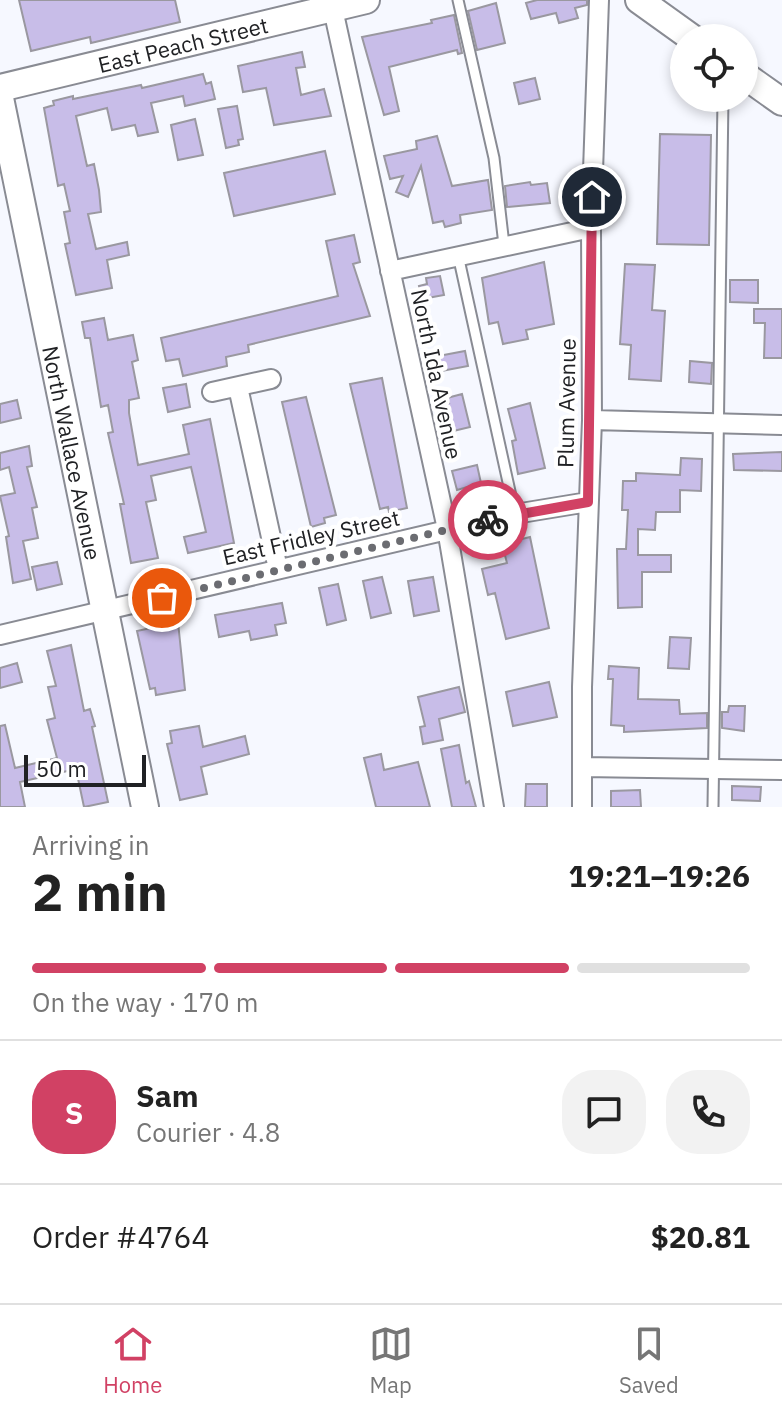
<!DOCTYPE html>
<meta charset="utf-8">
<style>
body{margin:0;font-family:"IBM Plex Sans",sans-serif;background:#f2f2f2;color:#222;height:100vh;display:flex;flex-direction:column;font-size:30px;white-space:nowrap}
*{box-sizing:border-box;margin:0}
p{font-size:26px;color:#767676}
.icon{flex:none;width:44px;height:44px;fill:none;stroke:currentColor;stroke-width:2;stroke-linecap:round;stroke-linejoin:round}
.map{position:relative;height:807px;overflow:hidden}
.panel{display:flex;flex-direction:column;background:#fff;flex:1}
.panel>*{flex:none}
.tools{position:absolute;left:670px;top:24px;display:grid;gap:16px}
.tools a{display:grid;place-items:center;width:88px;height:88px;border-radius:50%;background:#fff;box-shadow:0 4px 12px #0003;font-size:40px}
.scale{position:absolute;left:24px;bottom:20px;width:122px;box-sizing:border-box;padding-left:8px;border:4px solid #202124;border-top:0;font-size:22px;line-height:28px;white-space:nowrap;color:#202124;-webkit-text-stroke:6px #fff;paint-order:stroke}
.pin{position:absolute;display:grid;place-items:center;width:68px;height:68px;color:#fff;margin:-34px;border:4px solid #fff;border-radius:50%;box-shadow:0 2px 8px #0007}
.courier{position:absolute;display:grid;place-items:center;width:80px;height:80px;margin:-40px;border:6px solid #d14164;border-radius:50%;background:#fff;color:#222;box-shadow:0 2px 10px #0007}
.overview em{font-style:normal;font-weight:800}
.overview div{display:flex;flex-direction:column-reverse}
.overview{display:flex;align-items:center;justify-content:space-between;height:136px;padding:0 32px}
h1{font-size:52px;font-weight:800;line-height:60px}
.bar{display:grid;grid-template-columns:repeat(4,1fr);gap:12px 8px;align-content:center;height:96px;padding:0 32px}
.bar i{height:10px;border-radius:6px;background:#e0e0e0}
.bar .active{background:#d14164}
.bar p{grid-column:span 4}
.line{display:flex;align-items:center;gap:20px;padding:0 32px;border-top:2px solid #e0e0e0}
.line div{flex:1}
.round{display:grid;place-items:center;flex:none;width:84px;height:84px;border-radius:32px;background:#f2f2f2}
.tabs{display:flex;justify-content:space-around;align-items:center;height:112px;border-top:2px solid #e0e0e0;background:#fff;font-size:22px;color:#767676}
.tabs a{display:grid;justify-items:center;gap:4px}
.tabs .active{color:#d14164}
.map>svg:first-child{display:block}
.building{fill:#c8bde8;stroke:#9a98a0;stroke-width:2}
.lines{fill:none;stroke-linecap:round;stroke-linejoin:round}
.lane-casing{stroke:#898b93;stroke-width:13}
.street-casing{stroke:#898b93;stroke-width:22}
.secondary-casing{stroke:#898b93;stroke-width:30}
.lane{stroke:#fff;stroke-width:9}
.street{stroke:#fff;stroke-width:18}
.secondary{stroke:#fff;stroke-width:26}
.done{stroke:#6b6c71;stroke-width:8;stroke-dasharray:0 14.4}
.route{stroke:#d14164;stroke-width:10}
.labels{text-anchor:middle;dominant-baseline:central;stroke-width:8;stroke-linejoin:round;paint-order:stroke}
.street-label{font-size:22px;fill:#202124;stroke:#fff}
</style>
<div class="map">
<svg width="782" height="807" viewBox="0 0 782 807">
<rect width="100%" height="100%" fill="#f6f8ff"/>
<path class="building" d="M19,0H175L180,22L91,43L90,37L31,51Z
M537,0H587V5L575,8L578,18L559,23L556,13L531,19L526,3Z
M496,3L505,43L477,50L468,11Z
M454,15L462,53L458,54L457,50L389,67L399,111L384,115L362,37L432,23L431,20Z
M302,52L305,67L296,68L301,95L324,89L331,116L274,125L266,88L243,92L238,66Z
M203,74L206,84L211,82L215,99L185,106L183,96L151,103L158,132L138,136L135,125L112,130L107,108L76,116L87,166L94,164L99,190L101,212L88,214L96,249L127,242L129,255L107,260L112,288L76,295L65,244L70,243L64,212L70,211L64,184L58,186L44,108L54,105L53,101L73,96V99L141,85L142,88Z
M535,78L540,99L519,104L514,83Z
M237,106L243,139L238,140L239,145L226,148L218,109Z
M195,119L203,155L178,160L171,125Z
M660,134L711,135L709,245L657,244Z
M437,136L452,186L488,180L492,210L460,215L461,223L445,227L443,221L433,223L421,166L408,197L396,192L403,176L390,179L384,156L417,149L416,141Z
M325,151L335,194L234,216L224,173Z
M530,182L531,185L547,183L550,203L507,207L505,186Z
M354,235L360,262L353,264L370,316L248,345L249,352L226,357L227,366L183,376L179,359L166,361L161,338L338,296L326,241Z
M544,262L554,324L526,330L528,339L503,344L498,322L489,324L482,278Z
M625,264L655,265L652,310L665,311L661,381L629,379L631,345L620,344Z
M440,276L444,295L422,299L419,286L427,284L426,278Z
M730,280H758V303L730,302Z
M754,309H782V358H764L765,323H754Z
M104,318L108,340L133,335L138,360L132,362L139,398L129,400V413L138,465L189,454L183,425L210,419L234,543L188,553L184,537L206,532L191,467L151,476L156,500L146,502L158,558L131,563L120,504H124L108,433L113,432L108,405L101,407L90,338H85L82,322Z
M465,351L468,366L436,372L433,357Z
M690,361L712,363L711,384L689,382Z
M382,378L407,508L389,512L388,507L380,509L350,384Z
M186,384L190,407L168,412L163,388Z
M462,394L470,427L445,433L438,406L449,403L447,398Z
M306,397L336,515L324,518L325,523L311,527L282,402Z
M17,400L21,418L0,423V404Z
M530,403L545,468L518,474L512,441L516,440L508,409Z
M29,446L32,466L27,467L37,507L32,508L38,538L23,541L31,579L13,583L6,537L9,536L0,496L15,493L9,467L0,470V453Z
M782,452V471L734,470L733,454Z
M681,458L702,459L701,491L680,490V512H656L655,530L638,529V555H671V572H642V607L618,608L617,549H626L628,510H622L623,481H636V473L680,475Z
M477,465L481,483L457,490L452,471Z
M530,537L549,628L506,639L495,593L488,595L482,569L507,563L502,544Z
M57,562L62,584L37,590L32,567Z
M382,577L391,613L371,618L363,581Z
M433,577L439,611L414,616L408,581Z
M338,584L346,620L327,625L319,588Z
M282,603L286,623L275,625L277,635L251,640L249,631L219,637L215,615Z
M178,622L185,690L156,695L155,688L150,689L137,631Z
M670,637L691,638L689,669L668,668Z
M71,645L84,711L90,709L95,726L92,727L108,802L84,807L76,769L20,782L25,807H0V726L5,725L15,768L57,758L47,720L55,718L48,687L56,686L47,651Z
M17,663L22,682L0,688V668Z
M609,666L639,668L638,699L679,700L680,714L707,713V728L624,732V726L611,725L613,679H608Z
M549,682L557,717L513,726L506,692Z
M459,687L465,712L439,719L443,740L423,744L420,727L425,726L418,697Z
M729,706H745L744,731L722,728V712H728Z
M199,726L203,747L245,736L249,754L201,767L207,794L180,800L167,744L172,743L170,731Z
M459,745L466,783L469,781L476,807H452L441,749Z
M381,754L384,770L418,762L430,807H376L364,758Z
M526,784H547V807H525Z
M732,786L761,787L760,801L732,800Z
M640,790L641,807H611V791Z"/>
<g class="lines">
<g class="lane-casing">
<path id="lane" d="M458,0L494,158L504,245
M458,255L515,514
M713,807L723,98"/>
</g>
<g class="street-casing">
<path id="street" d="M331,0L447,529L494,807
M390,271L591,228
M238,387L278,569
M212,392L271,379
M592,420L782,425
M0,635L515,514L588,502
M583,767L782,770
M582,807V687L592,420L591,228L599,0"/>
</g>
<g class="secondary-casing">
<g id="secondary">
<path d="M639,0L692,38"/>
<path d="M744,75L782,102"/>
<path id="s1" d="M0,88L366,0"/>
<path id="s2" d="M0,98L145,807"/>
</g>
</g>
<use href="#lane" class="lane"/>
<use href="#street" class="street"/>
<use href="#secondary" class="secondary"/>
</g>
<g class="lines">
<path class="done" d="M162,598L488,520"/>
<path class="route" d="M488,520L588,502L592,197"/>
</g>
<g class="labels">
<g class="street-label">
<text stroke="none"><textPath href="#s1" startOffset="188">East Peach Street</textPath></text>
<text transform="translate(437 374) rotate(78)">North Ida Avenue</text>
<text transform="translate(566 403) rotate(-89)">Plum Avenue</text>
<text stroke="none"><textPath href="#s2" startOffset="362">North Wallace Avenue</textPath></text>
<text transform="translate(311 537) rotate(-13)">East Fridley Street</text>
</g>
</g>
</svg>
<div class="tools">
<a><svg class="icon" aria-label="locate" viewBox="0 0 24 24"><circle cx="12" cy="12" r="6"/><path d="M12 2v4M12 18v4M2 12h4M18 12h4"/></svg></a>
</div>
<div class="scale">50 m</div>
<div class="pin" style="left:162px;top:598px;background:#ea580c"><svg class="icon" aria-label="bag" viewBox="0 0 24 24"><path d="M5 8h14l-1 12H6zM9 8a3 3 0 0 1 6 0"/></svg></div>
<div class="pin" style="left:592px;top:197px;background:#1f2937"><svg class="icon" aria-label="home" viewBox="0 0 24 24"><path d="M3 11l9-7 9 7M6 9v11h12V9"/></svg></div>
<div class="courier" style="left:488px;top:520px"><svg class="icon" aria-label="bike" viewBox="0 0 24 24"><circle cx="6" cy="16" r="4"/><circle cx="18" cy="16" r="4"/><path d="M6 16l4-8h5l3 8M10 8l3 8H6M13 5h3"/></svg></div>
</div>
<section class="panel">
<div class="overview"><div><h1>2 min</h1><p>Arriving in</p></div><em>19:21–19:26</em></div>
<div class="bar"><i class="active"></i><i class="active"></i><i class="active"></i><i></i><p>On the way · 170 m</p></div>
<div class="line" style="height:144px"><b class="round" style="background:#d14164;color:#fff">S</b><div><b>Sam</b><p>Courier · 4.8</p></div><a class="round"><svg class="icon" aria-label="chat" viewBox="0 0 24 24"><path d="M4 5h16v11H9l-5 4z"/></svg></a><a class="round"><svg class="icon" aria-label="phone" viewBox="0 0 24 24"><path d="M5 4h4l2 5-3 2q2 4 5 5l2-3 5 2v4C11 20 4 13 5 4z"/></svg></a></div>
<div class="line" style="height:104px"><div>Order #4764</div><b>$20.81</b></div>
</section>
<nav class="tabs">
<a class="active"><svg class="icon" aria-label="home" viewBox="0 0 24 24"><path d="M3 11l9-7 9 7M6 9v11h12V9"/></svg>Home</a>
<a><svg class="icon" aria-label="map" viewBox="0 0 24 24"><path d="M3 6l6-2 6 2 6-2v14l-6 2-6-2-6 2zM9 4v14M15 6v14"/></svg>Map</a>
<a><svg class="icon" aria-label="saved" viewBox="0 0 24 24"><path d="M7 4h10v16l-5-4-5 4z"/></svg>Saved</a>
</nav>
